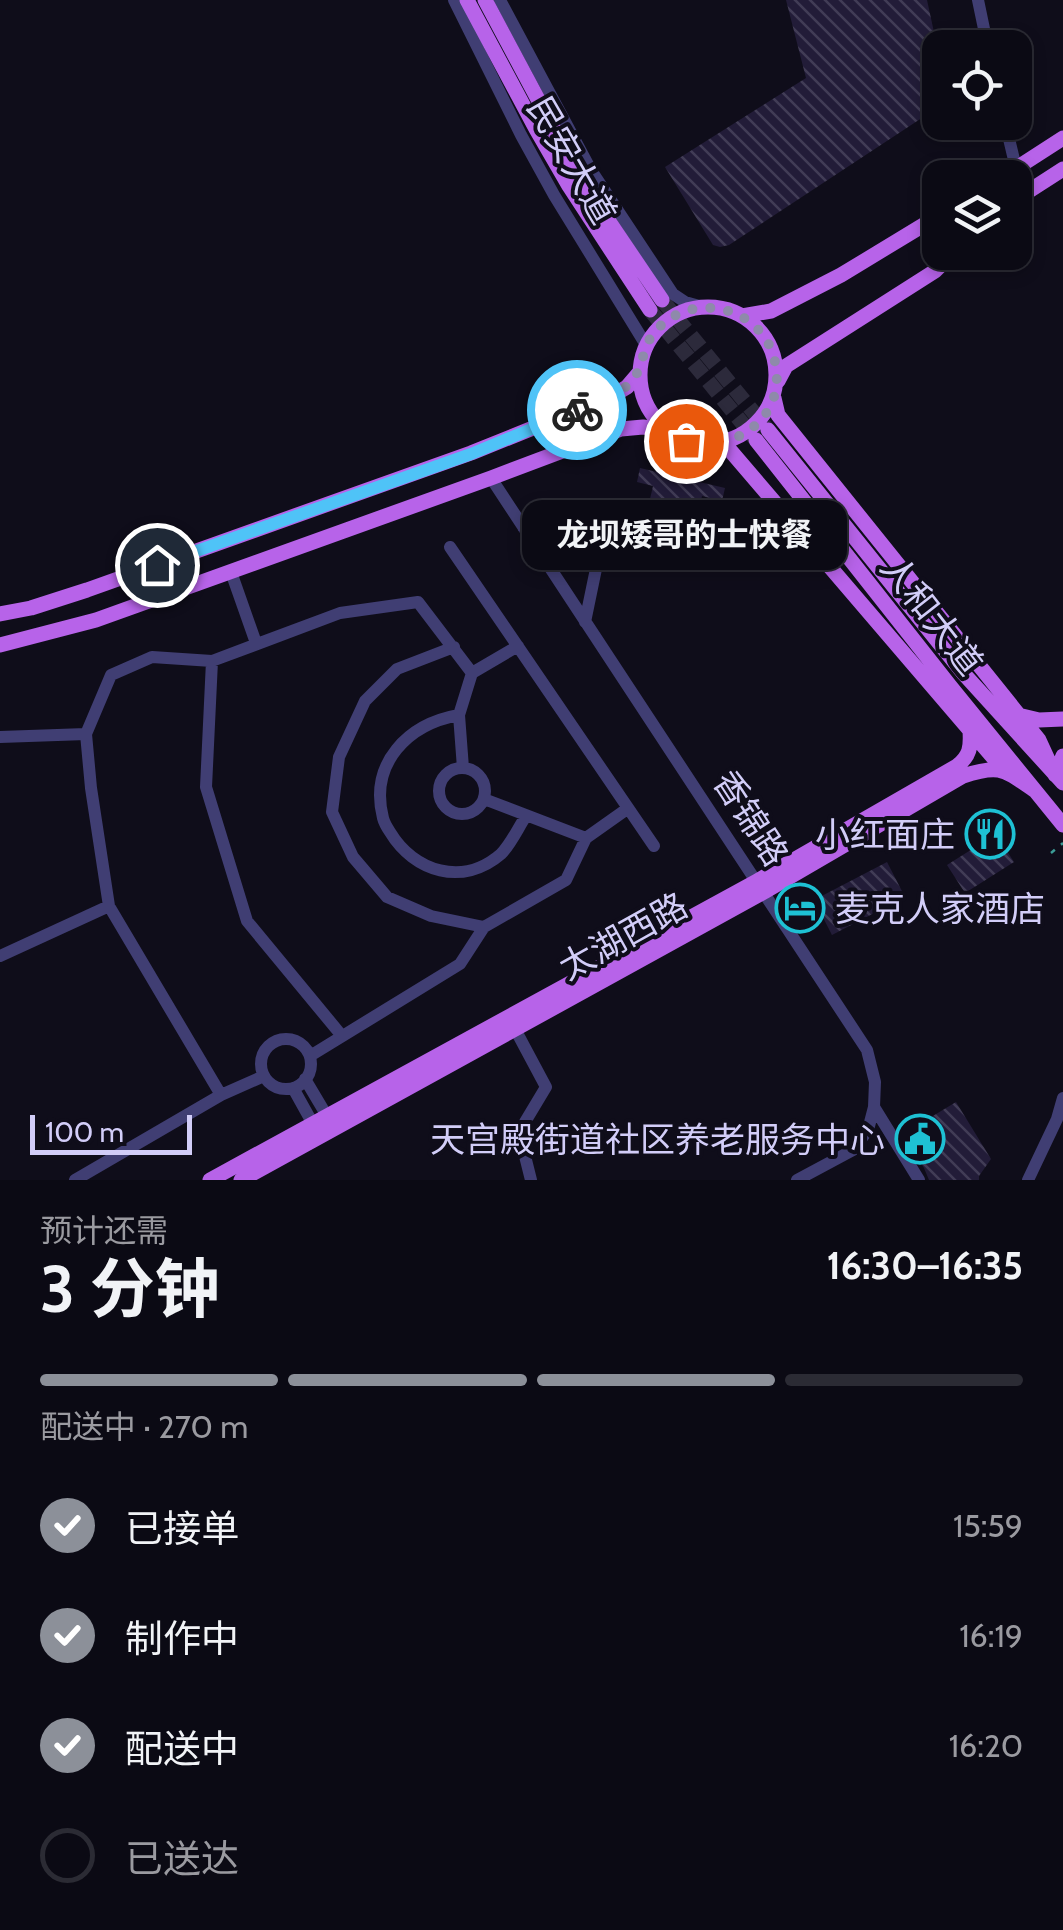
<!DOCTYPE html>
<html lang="zh">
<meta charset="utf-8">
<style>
body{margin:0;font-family:Cabin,"Noto Sans SC",sans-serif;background:#191822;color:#f1f3f6;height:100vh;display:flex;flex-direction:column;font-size:38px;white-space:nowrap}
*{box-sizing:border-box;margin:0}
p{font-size:32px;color:#9a9aa0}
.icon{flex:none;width:55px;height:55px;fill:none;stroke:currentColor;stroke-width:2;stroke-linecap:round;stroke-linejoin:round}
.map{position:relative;height:1180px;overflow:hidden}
.side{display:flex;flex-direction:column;background:#0b0a14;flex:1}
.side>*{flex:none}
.buttons{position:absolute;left:922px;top:30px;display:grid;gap:20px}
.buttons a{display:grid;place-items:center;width:110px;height:110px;border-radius:20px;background:#0b0a14;box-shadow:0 5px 15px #0003,0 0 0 2px #2b2b34;font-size:50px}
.scale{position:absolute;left:30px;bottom:25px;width:162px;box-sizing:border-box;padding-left:10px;border:5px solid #d2cdf8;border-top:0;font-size:28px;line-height:35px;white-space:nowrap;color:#d2cdf8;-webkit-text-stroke:8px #0f0d1a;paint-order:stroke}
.pin{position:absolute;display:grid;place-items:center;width:85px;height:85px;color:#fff;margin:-42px;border:5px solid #fff;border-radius:50%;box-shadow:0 2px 10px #0007}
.courier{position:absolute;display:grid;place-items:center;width:100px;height:100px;margin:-50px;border:8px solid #4fc3f7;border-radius:50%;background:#fff;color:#222;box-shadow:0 2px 12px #0007}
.bubble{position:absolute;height:70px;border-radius:20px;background:#0b0a14;box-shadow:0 5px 15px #0003,0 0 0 2px #2b2b34;font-size:32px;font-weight:700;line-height:70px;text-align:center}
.summary em{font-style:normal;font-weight:700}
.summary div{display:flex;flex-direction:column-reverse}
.summary{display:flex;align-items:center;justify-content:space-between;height:170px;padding:0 40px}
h1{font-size:65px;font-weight:700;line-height:75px}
.bar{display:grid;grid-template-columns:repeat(4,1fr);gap:15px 10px;align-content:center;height:120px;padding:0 40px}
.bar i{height:12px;border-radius:8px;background:#2b2b34}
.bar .current{background:#8c9099}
.bar p{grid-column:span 4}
ol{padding:0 40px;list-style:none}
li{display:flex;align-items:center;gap:30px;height:110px}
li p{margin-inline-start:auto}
li .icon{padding:10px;border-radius:50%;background:#8c9099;color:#fff;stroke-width:4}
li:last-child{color:#9a9aa0}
li i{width:55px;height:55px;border:5px solid #2b2b34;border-radius:50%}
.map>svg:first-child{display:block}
.building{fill:url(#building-back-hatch)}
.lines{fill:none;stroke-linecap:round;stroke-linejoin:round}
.major-tunnel{stroke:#2c2a3b;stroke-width:15;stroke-dasharray:15 8;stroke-linecap:butt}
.path{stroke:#3c9d97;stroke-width:2.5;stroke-dasharray:5 8;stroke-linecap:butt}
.minor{stroke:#403e73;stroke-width:12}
.major{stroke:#b763e9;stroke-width:15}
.done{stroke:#8e8aaa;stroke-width:10;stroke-dasharray:0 18}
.route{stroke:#4fc3f7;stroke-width:12}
.labels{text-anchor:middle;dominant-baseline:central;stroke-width:8;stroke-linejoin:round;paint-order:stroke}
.street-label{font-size:35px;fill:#d2cdf8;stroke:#0f0d1a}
.poi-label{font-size:35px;fill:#d2cdf8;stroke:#0f0d1a;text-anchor:end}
</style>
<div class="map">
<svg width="1063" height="1180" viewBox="0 0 1063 1180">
<defs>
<pattern id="building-back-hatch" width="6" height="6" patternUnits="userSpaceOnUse" patternTransform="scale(2.5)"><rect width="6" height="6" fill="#221c38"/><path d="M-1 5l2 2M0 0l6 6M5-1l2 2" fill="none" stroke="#413c56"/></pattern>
</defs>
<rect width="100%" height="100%" fill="#0f0d1a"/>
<path class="building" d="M786,0H927L940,60V106L729,245L720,247L713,245L665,167L806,78Z
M640,468L725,488L722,501L702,496L699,511L650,499L653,486L637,482Z
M996,834L1014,862L965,893L947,865Z
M887,862L905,897L832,935L814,900Z
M956,1102L991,1159L979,1176V1180H929L924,1168L903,1134Z"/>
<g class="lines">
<path class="major-tunnel" d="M662,300L768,430
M650,310L756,440"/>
<path class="path" d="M1051,853L1063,843"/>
<path class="minor" d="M454,0L521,135L554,195L646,345
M500,0L591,170L673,294L685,302L703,307
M978,0L988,48
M1005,122L1016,168
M491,478L867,1050L875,1082L874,1107L868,1130L853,1150L797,1180
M523,527L565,517L597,564L585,622
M450,547L654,846
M231,572L256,643
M454,647L397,669L365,701L339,757L332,812L353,857L387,897L431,916L484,927
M212,661L206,787L247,921L342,1036
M472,673L518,646
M459,715C408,724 369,763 383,818C384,822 388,829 390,832C414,872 463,887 501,854C511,844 518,828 526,816
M0,737L86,734
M439 791a23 23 0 1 1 46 0a23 23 0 1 1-46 0Z
M484,799L586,838
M109,906L91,788L86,734L111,675L152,657L212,661L340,613L418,602L472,673L459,715L463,768
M0,956L109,906L221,1095
M515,1029L546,1087L525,1122V1156L531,1180
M261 1064a25 25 0 1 1 50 0a25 25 0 1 1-50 0Z
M310,1056L460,964L484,927L566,880L586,838L627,809
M305,1079L327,1116
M293,1088L313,1124
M874,1107L919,1180
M75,1180L221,1095L264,1076
M1028,1180L1057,1119L1063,1098"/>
<path class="major" d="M467,0L536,129L569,186L650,310
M485,0L581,180L662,300
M1001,178L1063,138
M1015,200L1063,169
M640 375a68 68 0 1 1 136 0a68 68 0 1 1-136 0Z
M742,316L771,311L841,275L940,215
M778,381L786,366L935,271L954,252
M774,398L778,415L1039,740L1055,775
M768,430L964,674L1063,783
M756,440L950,686L1063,825
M709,444L729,449L1003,769
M0,614L31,608L87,590L471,453L612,396L627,387L639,373
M0,645L96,620L491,478L621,429L643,427L666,430
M1018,715L1039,720L1063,719
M1055,775L1063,756
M210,1180L757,881L957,766C970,756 971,747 970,731
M241,1180L764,892L963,776C1000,764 1003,769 1034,790"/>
</g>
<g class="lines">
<path class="done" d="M577,410C596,403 617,397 631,382C643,369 642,349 653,334C682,297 739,300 765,338C776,354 780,378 774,397C766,424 737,443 709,444C702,444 694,442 686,441"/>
<path class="route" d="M157,565L471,454L577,410"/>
</g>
<defs>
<g id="restaurant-ring" transform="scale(2.5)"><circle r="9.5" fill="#0f0d1a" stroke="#1ec1d4" stroke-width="1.5"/><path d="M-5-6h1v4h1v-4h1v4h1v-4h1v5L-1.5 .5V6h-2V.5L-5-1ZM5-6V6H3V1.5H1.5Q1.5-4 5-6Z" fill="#1ec1d4"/></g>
<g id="hotel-ring" transform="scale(2.5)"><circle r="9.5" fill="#0f0d1a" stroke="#1ec1d4" stroke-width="1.5"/><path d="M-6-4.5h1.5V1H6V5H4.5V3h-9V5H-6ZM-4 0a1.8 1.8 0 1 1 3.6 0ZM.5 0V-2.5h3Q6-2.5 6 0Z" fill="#1ec1d4"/></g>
<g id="civic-ring" transform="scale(2.5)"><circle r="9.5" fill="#0f0d1a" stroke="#1ec1d4" stroke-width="1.5"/><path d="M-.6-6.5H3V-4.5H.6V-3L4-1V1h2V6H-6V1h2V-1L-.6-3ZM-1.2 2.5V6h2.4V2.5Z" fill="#1ec1d4"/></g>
</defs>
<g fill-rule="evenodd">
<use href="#restaurant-ring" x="990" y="834"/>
<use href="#hotel-ring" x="800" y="908"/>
<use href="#civic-ring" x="920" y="1139"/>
</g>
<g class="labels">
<g class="street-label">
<text transform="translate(572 160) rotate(60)">民安大道</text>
<text transform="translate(932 615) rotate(52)">人和大道</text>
<text transform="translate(751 818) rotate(57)">香锦路</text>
<text transform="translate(623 936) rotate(-29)">太湖西路</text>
</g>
<g class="poi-label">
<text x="955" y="834">小红面庄</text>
<text x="835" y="908" text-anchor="start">麦克人家酒店</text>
<text x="885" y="1139">天宫殿街道社区养老服务中心</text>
</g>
</g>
</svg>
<div class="buttons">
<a><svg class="icon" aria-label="locate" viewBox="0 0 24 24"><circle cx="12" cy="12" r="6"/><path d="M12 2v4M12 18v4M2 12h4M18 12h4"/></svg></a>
<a><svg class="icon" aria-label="layers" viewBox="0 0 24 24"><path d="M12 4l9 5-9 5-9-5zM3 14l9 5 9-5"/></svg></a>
</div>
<div class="scale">100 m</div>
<div class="pin" style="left:686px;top:441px;background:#ea580c"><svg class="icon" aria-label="bag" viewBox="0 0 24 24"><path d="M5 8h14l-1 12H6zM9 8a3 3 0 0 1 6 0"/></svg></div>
<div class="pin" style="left:157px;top:565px;background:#1f2937"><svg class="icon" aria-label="home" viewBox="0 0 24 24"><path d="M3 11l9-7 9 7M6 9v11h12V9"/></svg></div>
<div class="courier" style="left:577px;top:410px"><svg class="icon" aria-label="bike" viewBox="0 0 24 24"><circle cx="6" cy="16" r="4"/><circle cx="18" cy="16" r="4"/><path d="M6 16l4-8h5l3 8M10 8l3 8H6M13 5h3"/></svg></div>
<div class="bubble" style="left:522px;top:500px;width:325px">龙坝矮哥的士快餐</div>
</div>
<section class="side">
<div class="summary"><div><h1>3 分钟</h1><p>预计还需</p></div><em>16:30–16:35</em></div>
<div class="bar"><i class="current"></i><i class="current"></i><i class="current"></i><i></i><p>配送中 · 270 m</p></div>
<ol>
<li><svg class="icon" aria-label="check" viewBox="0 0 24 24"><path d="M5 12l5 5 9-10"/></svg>已接单<p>15:59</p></li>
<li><svg class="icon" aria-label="check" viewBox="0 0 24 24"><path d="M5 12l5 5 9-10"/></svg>制作中<p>16:19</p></li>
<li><svg class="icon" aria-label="check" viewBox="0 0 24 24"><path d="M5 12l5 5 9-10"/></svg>配送中<p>16:20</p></li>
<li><i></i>已送达</li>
</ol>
</section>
